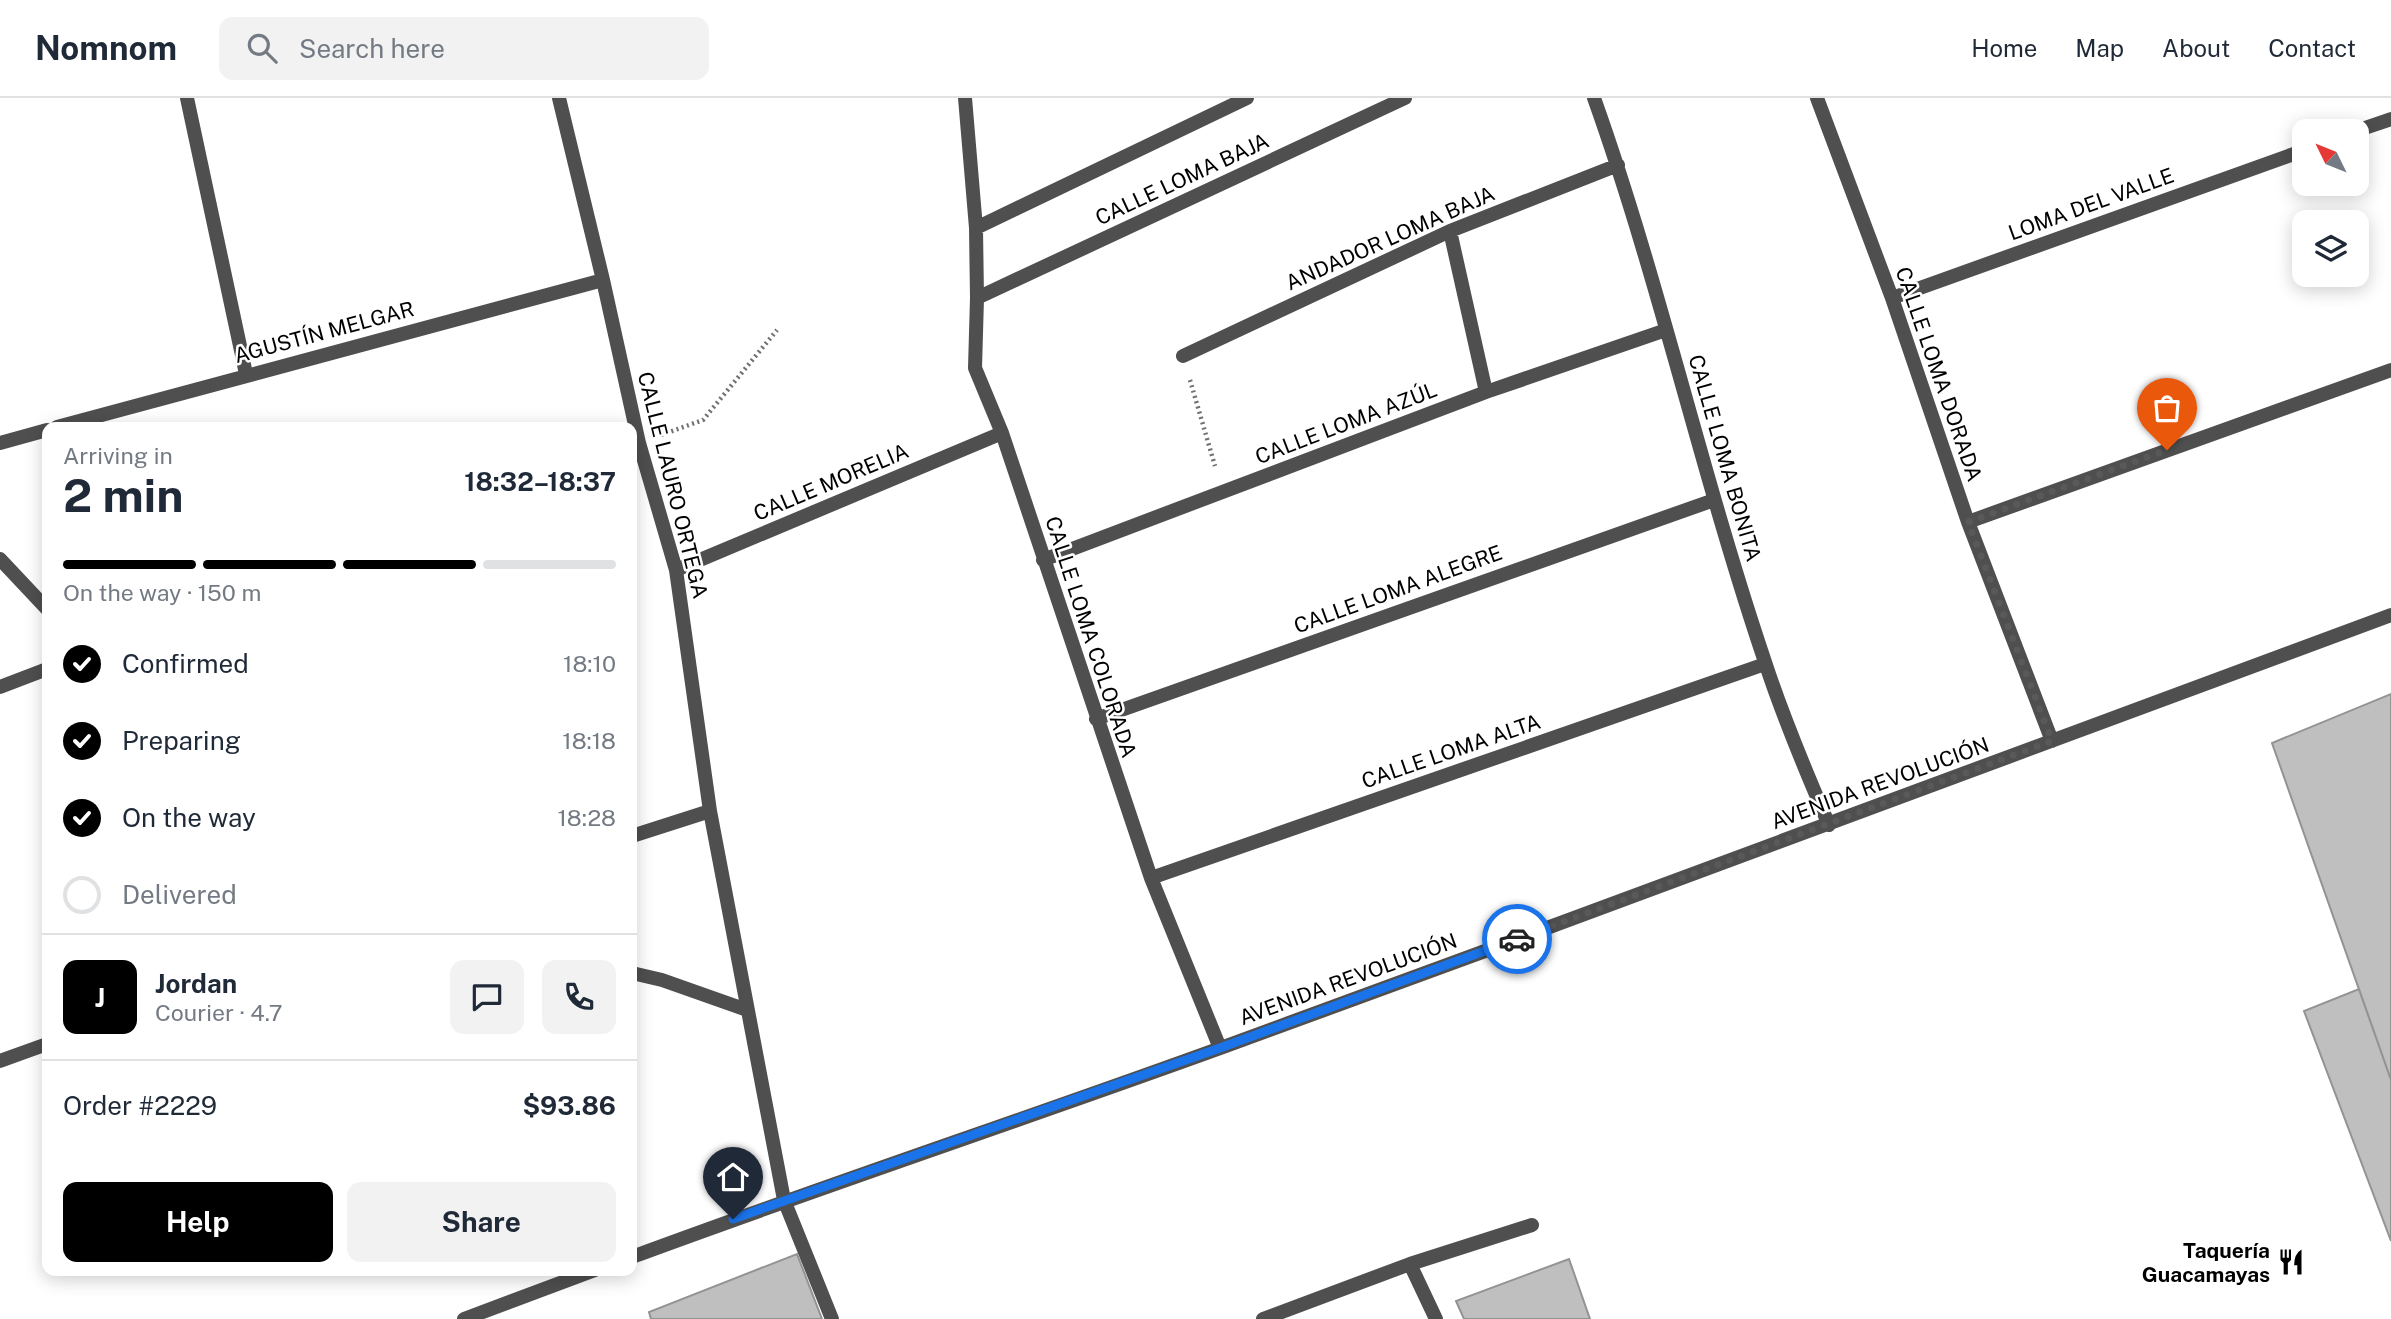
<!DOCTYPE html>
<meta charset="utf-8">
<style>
body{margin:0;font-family:"Public Sans",sans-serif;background:#f2f2f3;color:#1f2937;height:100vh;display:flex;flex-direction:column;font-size:26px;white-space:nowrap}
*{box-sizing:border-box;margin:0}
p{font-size:23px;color:#747a83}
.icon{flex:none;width:38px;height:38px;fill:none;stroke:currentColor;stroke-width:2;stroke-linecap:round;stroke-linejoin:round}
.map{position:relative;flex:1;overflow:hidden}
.side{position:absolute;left:42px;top:324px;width:595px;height:854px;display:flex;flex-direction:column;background:#fff;border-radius:14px;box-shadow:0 4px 18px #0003}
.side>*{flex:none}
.needle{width:46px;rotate:313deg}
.tools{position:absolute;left:2292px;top:21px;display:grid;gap:14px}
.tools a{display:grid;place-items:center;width:77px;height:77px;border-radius:14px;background:#fff;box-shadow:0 4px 18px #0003;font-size:35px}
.pin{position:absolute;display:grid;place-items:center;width:60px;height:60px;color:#fff;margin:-72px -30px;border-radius:50% 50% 50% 0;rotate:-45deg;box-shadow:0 0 7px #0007}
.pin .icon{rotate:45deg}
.courier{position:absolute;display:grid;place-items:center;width:70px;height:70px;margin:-35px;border:5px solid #1a73e8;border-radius:50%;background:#fff;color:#222;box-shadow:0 2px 9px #0007}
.headline em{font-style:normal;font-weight:700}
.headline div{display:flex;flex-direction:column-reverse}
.headline{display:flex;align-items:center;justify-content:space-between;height:119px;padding:0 21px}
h1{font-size:46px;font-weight:700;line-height:52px}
.bar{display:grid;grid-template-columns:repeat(4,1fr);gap:10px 7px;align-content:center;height:84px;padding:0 21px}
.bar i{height:9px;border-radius:5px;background:#e0e1e3}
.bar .selected{background:#000}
.bar p{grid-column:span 4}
.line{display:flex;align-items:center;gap:18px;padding:0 21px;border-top:2px solid #e0e1e3}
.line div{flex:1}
.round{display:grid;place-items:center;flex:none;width:74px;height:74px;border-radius:14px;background:#f2f2f3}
ol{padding:0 21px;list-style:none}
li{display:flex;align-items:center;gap:21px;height:77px}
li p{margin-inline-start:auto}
li .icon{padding:7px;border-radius:50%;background:#000;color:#fff;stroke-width:4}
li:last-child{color:#747a83}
li i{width:38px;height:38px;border:4px solid #e0e1e3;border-radius:50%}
.primary-button{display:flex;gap:14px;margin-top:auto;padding:14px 21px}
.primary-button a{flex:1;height:80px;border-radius:14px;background:#000;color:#fff;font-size:28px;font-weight:700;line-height:80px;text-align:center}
.primary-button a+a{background:#f2f2f3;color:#1f2937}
header{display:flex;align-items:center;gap:42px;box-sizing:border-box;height:98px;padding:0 35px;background:#fff;border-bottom:2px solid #e0e1e3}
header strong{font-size:33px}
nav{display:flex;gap:38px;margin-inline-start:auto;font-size:24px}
.search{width:490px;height:63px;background:#f2f2f3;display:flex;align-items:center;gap:18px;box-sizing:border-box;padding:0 24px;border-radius:14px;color:#747a83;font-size:26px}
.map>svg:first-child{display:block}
.building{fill:#bfbfbf;stroke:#939393;stroke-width:2}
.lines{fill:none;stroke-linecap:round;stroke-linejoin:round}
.path{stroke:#717171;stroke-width:4.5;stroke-dasharray:2 3.5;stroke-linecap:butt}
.pedestrian{stroke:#4f4f4f;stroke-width:14}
.minor{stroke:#4f4f4f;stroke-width:14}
.done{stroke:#595959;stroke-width:7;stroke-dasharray:0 12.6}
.route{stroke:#1a73e8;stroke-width:9}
.labels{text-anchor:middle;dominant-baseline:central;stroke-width:5;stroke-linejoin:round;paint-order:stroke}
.street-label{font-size:21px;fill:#000;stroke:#fff}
.poi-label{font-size:21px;font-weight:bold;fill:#000;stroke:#fff;text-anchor:end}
</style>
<header>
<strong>Nomnom</strong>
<div class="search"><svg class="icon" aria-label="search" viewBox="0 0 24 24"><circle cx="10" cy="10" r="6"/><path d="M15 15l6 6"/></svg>Search here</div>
<nav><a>Home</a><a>Map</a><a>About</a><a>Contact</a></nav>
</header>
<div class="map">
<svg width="2391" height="1221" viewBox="0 0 2391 1221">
<rect width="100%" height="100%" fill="#fff"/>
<path class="building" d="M2391,596V982L2272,645Z
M2359,891L2391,982V1143L2304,913Z
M797,1156L822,1221H651L649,1214Z
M1569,1161L1590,1221H1464L1456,1203Z"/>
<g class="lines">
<path class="path" d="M1190,282L1215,368
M661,337L703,322L777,232"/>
<path class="pedestrian" d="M977,200L1405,0"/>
<path class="minor" d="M187,0L246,276
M559,0L603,182L639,345L676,472L710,713L784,1102L832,1221
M965,0L976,130L977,200L975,270L1002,335L1151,780L1220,950
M1594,0C1660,185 1702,378 1765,564C1783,619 1806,674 1829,727
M1817,0L1892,200L1968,424L2052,643
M2356,33L2391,21
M976,130L1247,0
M1450,133L1486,294
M1892,200L2305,52
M1183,258L1450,133L1618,67
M57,329L603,182
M0,345L47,332
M1968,424L2391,272
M0,461L47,511
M1043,462L1486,294L1666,232
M676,472L1002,335
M0,589L47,571
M1096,621L1714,402
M632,738L710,713
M1151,780L1765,566
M632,875L662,882L747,912
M0,963L47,946
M632,1159C829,1086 1028,1020 1226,948C1615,806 2003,661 2391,517
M1410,1166L1436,1221
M464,1221L595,1172
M1263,1221L1410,1166L1532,1127"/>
</g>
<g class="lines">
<path class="done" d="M1517,841L2052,643L1968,424L2167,352"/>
<path class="route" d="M733,1121L1220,950L1517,841"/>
</g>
<defs>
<g id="restaurant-bare" transform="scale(2.1)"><path d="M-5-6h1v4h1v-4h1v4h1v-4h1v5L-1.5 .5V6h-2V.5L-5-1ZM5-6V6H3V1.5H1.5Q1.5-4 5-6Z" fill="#000" stroke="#fff" stroke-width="2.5" paint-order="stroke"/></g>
</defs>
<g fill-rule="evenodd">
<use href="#restaurant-bare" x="2291" y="1164"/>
</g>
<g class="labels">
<g class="street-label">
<text transform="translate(1182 81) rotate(-25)">CALLE LOMA BAJA</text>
<text transform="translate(2091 106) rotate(-20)">LOMA DEL VALLE</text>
<text transform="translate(1390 140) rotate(-24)">ANDADOR LOMA BAJA</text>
<text transform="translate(324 234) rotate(-15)">AGUSTÍN MELGAR</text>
<text transform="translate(1939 276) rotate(71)">CALLE LOMA DORADA</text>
<text transform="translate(1346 325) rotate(-21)">CALLE LOMA AZÚL</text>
<text transform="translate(1725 360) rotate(74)">CALLE LOMA BONITA</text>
<text transform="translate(831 384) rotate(-23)">CALLE MORELIA</text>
<text transform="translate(673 387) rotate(76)">CALLE LAURO ORTEGA</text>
<text transform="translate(1398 491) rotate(-20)">CALLE LOMA ALEGRE</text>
<text transform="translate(1091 539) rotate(72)">CALLE LOMA COLORADA</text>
<text transform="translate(1451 653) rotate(-19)">CALLE LOMA ALTA</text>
<text transform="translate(1880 685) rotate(-20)">AVENIDA REVOLUCIÓN</text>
<text transform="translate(1348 881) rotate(-20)">AVENIDA REVOLUCIÓN</text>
</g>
<g class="poi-label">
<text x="2270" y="1152">Taquería<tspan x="2270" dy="24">Guacamayas</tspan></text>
</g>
</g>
</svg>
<div class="tools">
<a><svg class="needle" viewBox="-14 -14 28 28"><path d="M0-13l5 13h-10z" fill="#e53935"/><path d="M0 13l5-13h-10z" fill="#747a83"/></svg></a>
<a><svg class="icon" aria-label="layers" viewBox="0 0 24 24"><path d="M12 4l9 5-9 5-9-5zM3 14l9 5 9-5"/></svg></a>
</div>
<div class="pin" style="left:2167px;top:352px;background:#ea580c"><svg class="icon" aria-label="bag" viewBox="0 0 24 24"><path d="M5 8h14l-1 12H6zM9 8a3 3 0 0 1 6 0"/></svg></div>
<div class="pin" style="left:733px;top:1121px;background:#1f2937"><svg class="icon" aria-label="home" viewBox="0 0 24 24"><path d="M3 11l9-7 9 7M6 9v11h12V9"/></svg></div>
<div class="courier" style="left:1517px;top:841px"><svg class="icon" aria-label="car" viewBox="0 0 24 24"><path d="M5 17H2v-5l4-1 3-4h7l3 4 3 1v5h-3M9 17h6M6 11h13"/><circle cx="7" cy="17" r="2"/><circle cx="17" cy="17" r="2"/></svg></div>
<section class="side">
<div class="headline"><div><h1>2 min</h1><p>Arriving in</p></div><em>18:32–18:37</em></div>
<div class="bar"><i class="selected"></i><i class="selected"></i><i class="selected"></i><i></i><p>On the way · 150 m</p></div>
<ol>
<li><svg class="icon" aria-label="check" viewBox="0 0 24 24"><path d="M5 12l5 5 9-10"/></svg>Confirmed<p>18:10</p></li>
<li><svg class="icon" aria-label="check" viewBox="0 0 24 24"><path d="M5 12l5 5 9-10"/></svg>Preparing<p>18:18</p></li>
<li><svg class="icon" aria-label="check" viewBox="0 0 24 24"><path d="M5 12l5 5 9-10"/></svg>On the way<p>18:28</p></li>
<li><i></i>Delivered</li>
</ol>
<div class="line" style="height:126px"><b class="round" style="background:#000;color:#fff">J</b><div><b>Jordan</b><p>Courier · 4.7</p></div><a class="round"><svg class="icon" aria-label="chat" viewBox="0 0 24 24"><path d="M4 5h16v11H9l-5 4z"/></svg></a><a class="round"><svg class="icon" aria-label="phone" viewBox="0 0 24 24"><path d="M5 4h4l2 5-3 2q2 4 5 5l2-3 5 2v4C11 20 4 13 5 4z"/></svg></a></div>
<div class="line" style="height:91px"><div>Order #2229</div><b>$93.86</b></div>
<div class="primary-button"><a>Help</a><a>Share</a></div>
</section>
</div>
